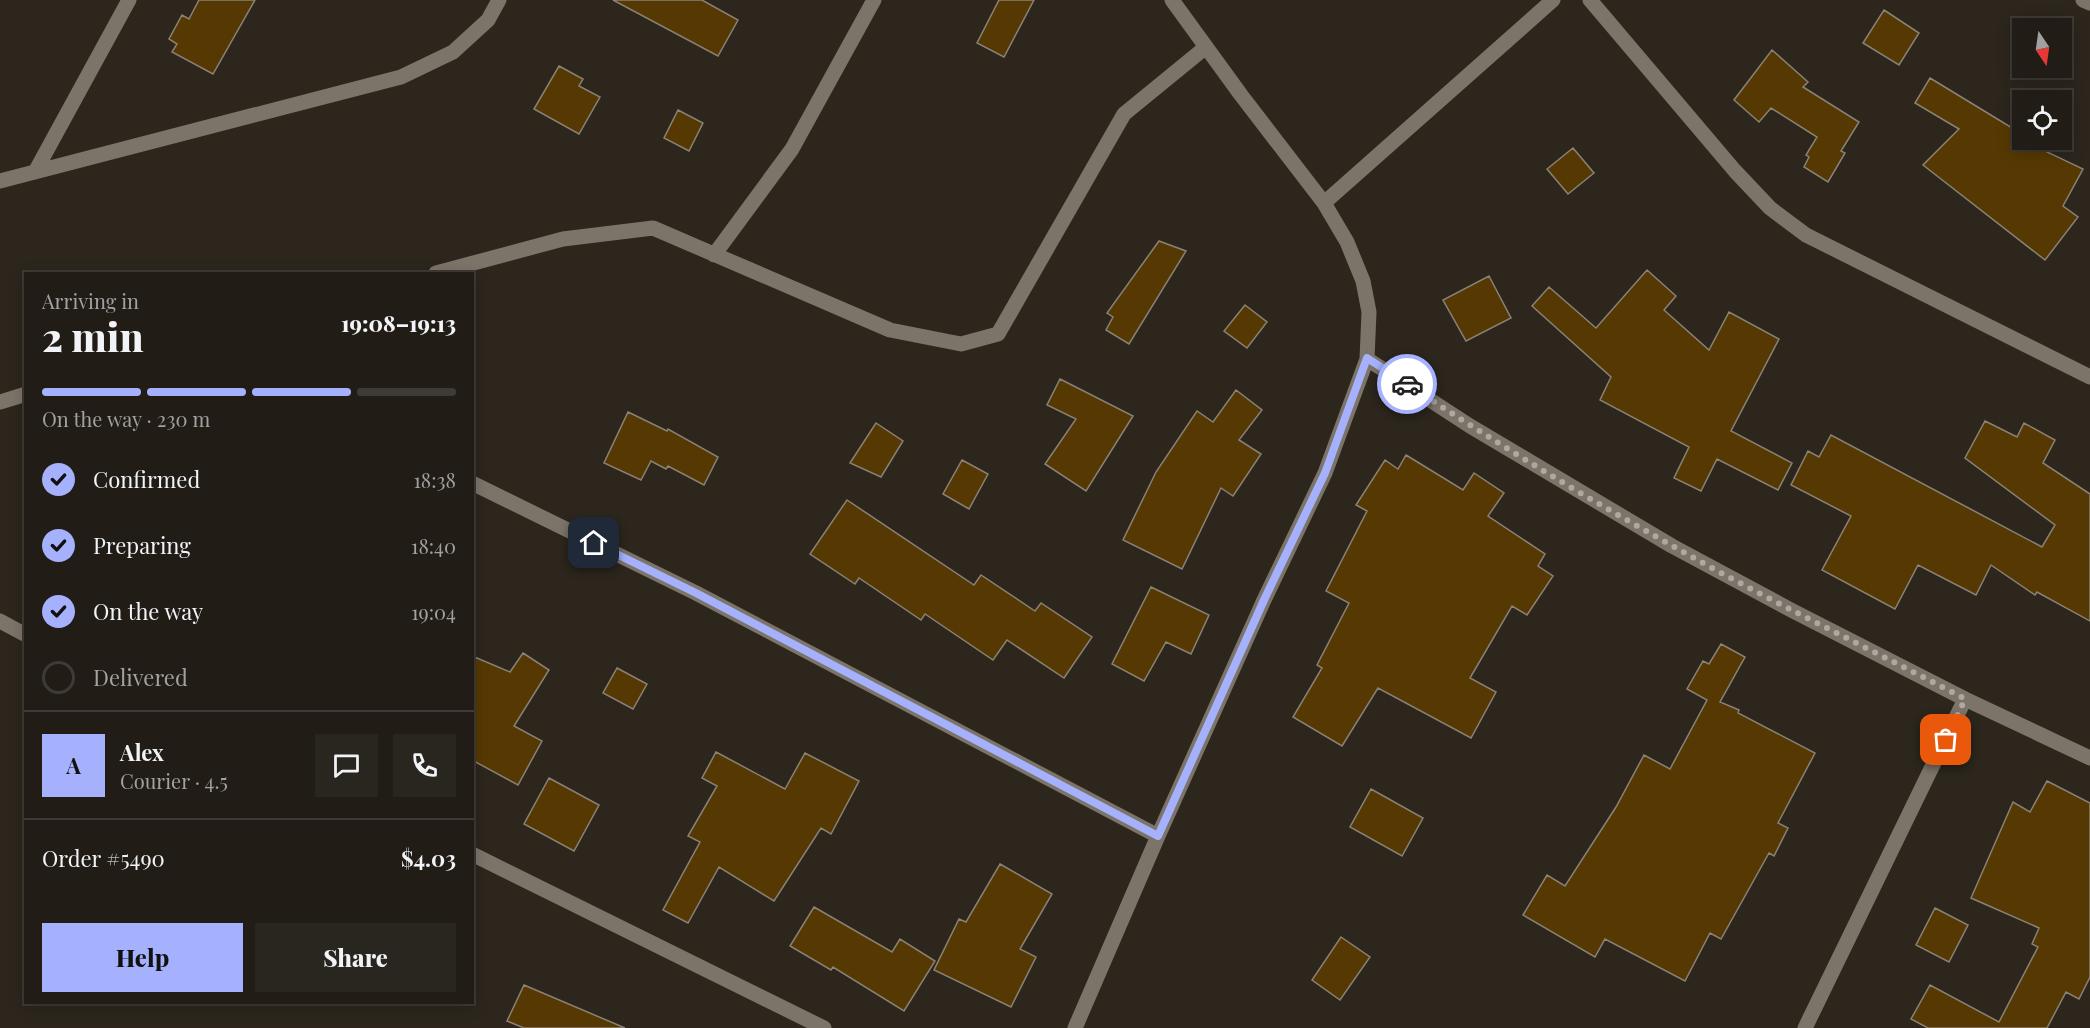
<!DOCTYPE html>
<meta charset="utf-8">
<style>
body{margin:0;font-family:"Playfair Display",serif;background:#29251f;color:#f1f3f6;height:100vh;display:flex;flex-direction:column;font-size:22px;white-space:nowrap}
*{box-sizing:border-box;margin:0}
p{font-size:20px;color:#a2a1a1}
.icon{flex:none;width:33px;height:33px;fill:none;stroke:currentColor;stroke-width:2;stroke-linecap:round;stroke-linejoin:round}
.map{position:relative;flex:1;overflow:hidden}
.drawer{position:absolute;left:24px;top:272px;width:450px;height:732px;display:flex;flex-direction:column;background:#211c16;border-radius:0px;box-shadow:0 3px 15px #0003,0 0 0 2px #3e3a35}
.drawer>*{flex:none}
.needle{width:39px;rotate:167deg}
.controls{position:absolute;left:2012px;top:18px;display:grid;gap:12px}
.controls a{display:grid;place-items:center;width:60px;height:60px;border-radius:0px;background:#211c16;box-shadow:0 3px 15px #0003,0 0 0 2px #3e3a35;font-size:30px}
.pin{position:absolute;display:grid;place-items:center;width:51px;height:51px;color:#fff;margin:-26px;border-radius:12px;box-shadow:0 3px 9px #0006}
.courier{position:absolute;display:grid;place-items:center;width:60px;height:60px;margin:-30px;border:4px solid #a5b1fc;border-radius:50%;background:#fff;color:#222;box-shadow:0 2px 8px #0007}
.overview em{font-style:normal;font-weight:800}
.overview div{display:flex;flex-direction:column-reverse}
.overview{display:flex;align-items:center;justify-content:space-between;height:102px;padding:0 18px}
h1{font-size:39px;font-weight:800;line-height:45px}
.bar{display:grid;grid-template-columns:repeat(4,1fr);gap:9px 6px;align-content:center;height:72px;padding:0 18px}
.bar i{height:8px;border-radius:4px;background:#3e3a35}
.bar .active{background:#a5b1fc}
.bar p{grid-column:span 4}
.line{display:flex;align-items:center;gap:15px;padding:0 18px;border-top:2px solid #3e3a35}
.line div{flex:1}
.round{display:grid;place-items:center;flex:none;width:63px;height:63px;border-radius:0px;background:#29251f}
ol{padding:0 18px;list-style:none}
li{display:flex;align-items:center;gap:18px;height:66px}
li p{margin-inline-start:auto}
li .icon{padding:6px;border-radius:50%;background:#a5b1fc;color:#111;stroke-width:4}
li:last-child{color:#a2a1a1}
li i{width:33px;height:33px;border:3px solid #3e3a35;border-radius:50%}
.cta{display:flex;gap:12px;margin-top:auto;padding:12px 18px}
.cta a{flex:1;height:69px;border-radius:0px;background:#a5b1fc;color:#111;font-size:24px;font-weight:800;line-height:69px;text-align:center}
.cta a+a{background:#29251f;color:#f1f3f6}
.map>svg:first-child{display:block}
.building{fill:#563902;stroke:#8a8277;stroke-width:1.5}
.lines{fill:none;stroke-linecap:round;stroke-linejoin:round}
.minor{stroke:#7c7469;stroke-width:15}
.done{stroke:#ada9a2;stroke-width:6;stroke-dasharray:0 10.8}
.route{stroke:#a5b1fc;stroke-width:8}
</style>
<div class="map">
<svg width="2090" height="1028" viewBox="0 0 2090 1028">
<rect width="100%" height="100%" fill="#2c261d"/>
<path class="building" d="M199,0H255L213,74L172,52L177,44L169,39L182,15L189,19Z
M613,0H702L738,20L718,56Z
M999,0H1034L1004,57L977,43Z
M1884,10L1919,33L1899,65L1863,43Z
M1772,50L1808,82L1803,87L1859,122L1841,151L1845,153L1828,182L1804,167L1809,157L1806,155L1817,137L1771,108L1759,122L1734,100Z
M559,66L583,79L579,86L600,97L579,134L534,109Z
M1930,78L2022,134V140L2083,169L2063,206L2078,217L2045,260L1923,165L1959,129L1915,103Z
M678,110L703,123L689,151L664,138Z
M1573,148L1594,173L1568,194L1547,169Z
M1159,241L1186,251L1129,344L1106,330L1113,317L1107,313Z
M1647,270L1676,296L1664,310L1709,350L1729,312L1779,339L1731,431L1792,463L1778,490L1717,459L1701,491L1674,478L1689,447L1600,400L1611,377L1532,306L1549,287L1596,328Z
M1489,276L1511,318L1466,341L1443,300Z
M1245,305L1267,322L1247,348L1224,331Z
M1060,379L1133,416L1086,491L1045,464L1076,419L1047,405Z
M1236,390L1262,410L1239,440L1261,454L1233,496L1221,488L1182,569L1123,540L1156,472L1197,411L1213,422Z
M628,412L667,431L668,429L718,457L704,485L668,466L666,469L651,461L641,480L604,463Z
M1985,421L2017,437L2024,423L2055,440L2043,463L2090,494V621L2037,592L2035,595L1991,565L1976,595L1918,565L1895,609L1822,570L1851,516L1791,485L1808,451L1819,457L1831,435L2042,547L2055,525L1965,458Z
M876,423L903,441L881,477L850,463Z
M1406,455L1463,490L1474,473L1504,493L1488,516L1545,554L1538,566L1553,576L1527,615L1512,606L1470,678L1496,692L1471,738L1378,688L1342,746L1293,717L1322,668L1317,665L1349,603L1326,591L1367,511L1356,505L1385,460L1398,469Z
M962,460L988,474L969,509L943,494Z
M847,500L974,585L981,575L1035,611L1041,603L1092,637L1064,678L1007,640L993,660L925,614L921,620L859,578L855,584L810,554Z
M1151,587L1209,615L1191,654L1166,642L1144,681L1112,664Z
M1721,644L1745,657L1720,702L1739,710L1738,713L1815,753L1778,823L1788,828L1774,856L1769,853L1721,939L1710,933L1685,981L1605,939L1595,957L1523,915L1547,875L1565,886L1616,807L1644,755L1670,769L1707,700L1687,689L1703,661L1709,664Z
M523,653L549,670L514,726L542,741L518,785L472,760V656L510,672Z
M617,668L647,684L633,709L603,693Z
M716,752L785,789L805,753L859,781L831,834L821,828L774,901L719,867L688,923L663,910L700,842L688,836L717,786L702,778Z
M549,778L599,805L574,851L524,824Z
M2047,781L2090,803V977L2079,999L2066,992L2047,1028H1928L1911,1019L1930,985L1999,1022L2038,947L2032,944L2039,928L1971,898L2013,802L2030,812Z
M1371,789L1423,818L1402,856L1350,827Z
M1000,864L1052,894L1020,949L1036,957L1011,1007L934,970L959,919L966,922Z
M814,907L892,952L900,939L935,961L904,1011L833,967L831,970L790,946Z
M1935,908L1968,925L1949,962L1916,945Z
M1341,937L1370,957L1340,1000L1312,980Z
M524,985L625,1028H524L507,1021Z"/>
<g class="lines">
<path class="minor" d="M1590,0L1735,171L1770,208L1806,235L2090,377
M2083,0L2090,3
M35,172L129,0
M0,181L401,77L453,52L488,20L499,0
M1324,203L1553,0
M714,255L792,149L874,0
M436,273L563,239L653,228L890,330L961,344L998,334L1124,114L1206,47
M1367,359L1470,426L1672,546L1791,610L1965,699L2090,758
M0,402L26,394
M472,483L696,593L1158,836
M0,621L26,635
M472,854L824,1028
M1075,1028L1158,836L1264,600L1325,473L1367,359L1369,312L1363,281L1347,242L1324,203L1241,95L1172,0
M1805,1028L1965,699"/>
</g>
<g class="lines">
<path class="done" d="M1407,384C1493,441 1581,495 1671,545C1767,600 1867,647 1965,699L1946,740"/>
<path class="route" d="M594,543L696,593L1158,836L1264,600L1325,473L1367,358L1407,384"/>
</g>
</svg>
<div class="controls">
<a><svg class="needle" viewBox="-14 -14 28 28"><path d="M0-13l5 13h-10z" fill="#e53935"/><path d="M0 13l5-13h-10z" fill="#a2a1a1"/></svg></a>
<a><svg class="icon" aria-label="locate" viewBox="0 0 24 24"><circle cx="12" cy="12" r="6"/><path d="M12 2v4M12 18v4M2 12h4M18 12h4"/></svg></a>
</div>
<div class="pin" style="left:1946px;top:740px;background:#ea580c"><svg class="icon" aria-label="bag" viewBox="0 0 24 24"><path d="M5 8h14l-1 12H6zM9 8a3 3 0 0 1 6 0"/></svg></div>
<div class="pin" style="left:594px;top:543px;background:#1f2937"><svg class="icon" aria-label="home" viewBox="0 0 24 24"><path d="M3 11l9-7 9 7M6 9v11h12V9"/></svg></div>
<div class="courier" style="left:1407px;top:384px"><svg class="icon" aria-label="car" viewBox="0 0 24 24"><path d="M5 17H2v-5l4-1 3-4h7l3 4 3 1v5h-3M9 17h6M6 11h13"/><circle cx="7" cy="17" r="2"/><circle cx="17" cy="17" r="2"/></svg></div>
<section class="drawer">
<div class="overview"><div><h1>2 min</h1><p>Arriving in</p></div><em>19:08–19:13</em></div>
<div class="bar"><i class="active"></i><i class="active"></i><i class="active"></i><i></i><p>On the way · 230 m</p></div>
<ol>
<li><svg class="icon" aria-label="check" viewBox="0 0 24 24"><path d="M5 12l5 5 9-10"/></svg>Confirmed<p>18:38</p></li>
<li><svg class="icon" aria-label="check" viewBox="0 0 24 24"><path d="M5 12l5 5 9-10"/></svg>Preparing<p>18:40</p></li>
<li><svg class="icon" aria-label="check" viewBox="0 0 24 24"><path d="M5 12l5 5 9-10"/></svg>On the way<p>19:04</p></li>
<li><i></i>Delivered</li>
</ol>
<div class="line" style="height:108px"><b class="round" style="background:#a5b1fc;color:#111">A</b><div><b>Alex</b><p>Courier · 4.5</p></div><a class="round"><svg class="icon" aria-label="chat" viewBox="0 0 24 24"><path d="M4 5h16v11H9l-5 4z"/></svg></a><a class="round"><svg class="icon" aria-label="phone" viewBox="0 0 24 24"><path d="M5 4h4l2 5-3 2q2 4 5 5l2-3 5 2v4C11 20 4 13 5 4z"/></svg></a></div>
<div class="line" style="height:78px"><div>Order #5490</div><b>$4.03</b></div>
<div class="cta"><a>Help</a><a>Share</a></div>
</section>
</div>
